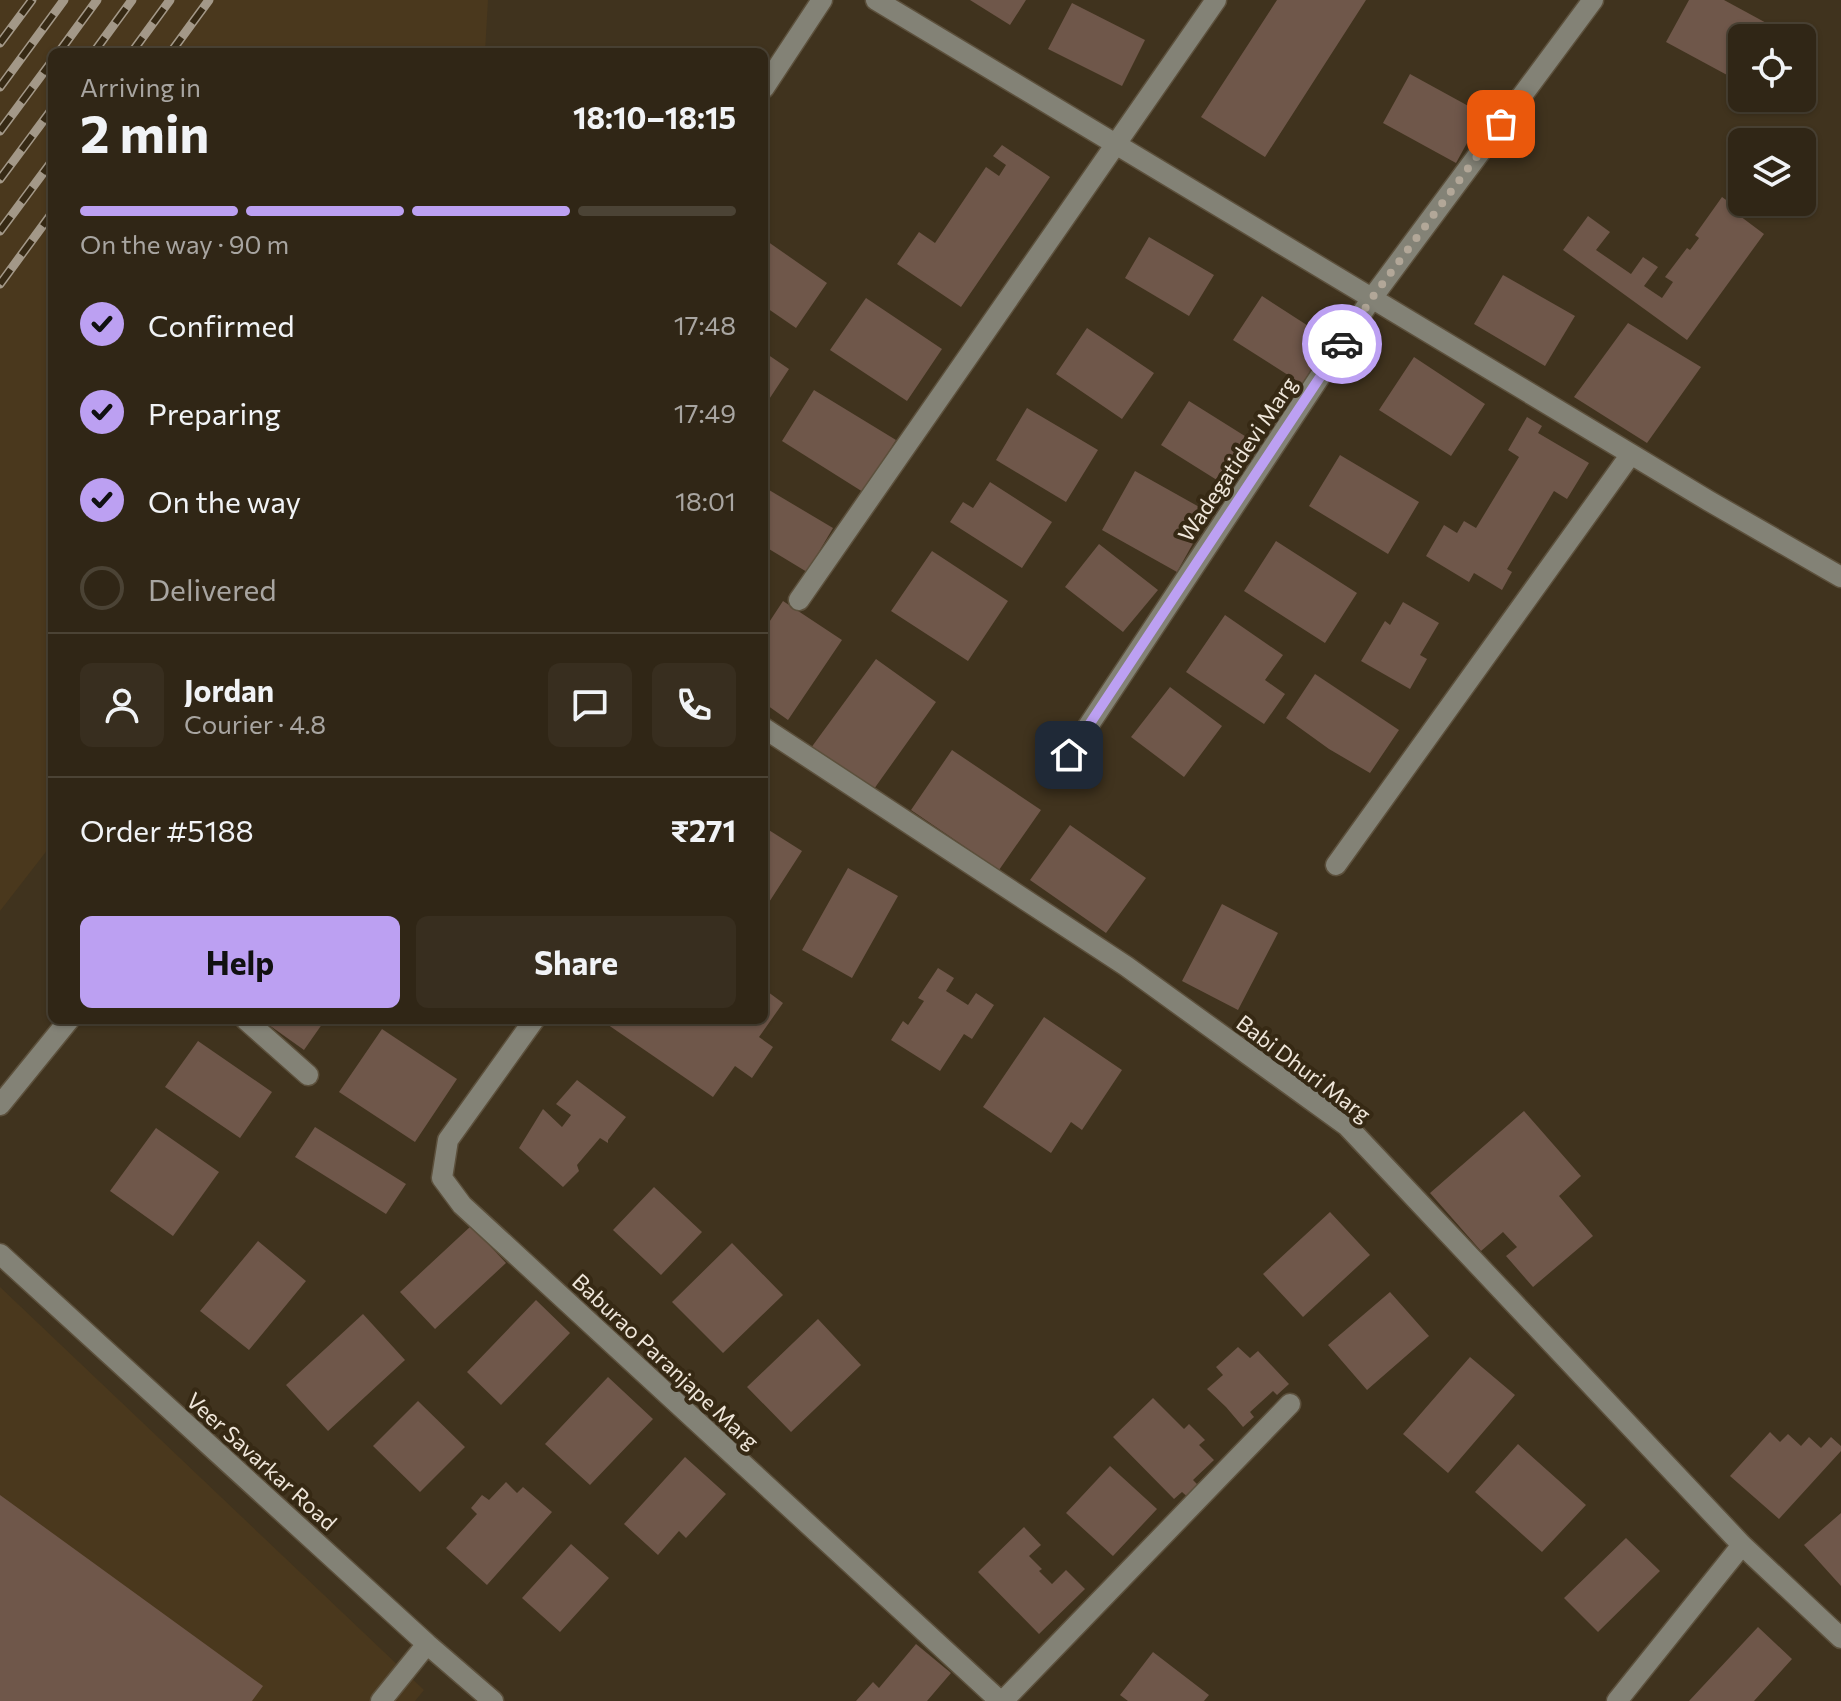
<!DOCTYPE html>
<meta charset="utf-8">
<style>
body{margin:0;font-family:Commissioner,sans-serif;background:#382e1f;color:#f1f3f6;height:100vh;display:flex;flex-direction:column;font-size:30px;white-space:nowrap}
*{box-sizing:border-box;margin:0}
p{font-size:26px;color:#a8a5a1}
.icon{flex:none;width:44px;height:44px;fill:none;stroke:currentColor;stroke-width:2;stroke-linecap:round;stroke-linejoin:round}
.map{position:relative;flex:1;overflow:hidden}
.side{position:absolute;left:48px;top:48px;width:720px;height:976px;display:flex;flex-direction:column;background:#302616;border-radius:12px;box-shadow:0 2px 6px #0004,0 0 0 2px #4b4335}
.side>*{flex:none}
.buttons{position:absolute;left:1728px;top:24px;display:grid;gap:16px}
.buttons a{display:grid;place-items:center;width:88px;height:88px;border-radius:12px;background:#302616;box-shadow:0 2px 6px #0004,0 0 0 2px #4b4335;font-size:40px}
.pin{position:absolute;display:grid;place-items:center;width:68px;height:68px;color:#fff;margin:-34px;border-radius:16px;box-shadow:0 4px 12px #0006}
.courier{position:absolute;display:grid;place-items:center;width:80px;height:80px;margin:-40px;border:6px solid #bca0f2;border-radius:50%;background:#fff;color:#222;box-shadow:0 2px 10px #0007}
.headline em{font-style:normal;font-weight:700}
.headline div{display:flex;flex-direction:column-reverse}
.headline{display:flex;align-items:center;justify-content:space-between;height:136px;padding:0 32px}
h1{font-size:52px;font-weight:700;line-height:60px}
.bar{display:grid;grid-template-columns:repeat(4,1fr);gap:12px 8px;align-content:center;height:96px;padding:0 32px}
.bar i{height:10px;border-radius:6px;background:#4b4335}
.bar .on{background:#bca0f2}
.bar p{grid-column:span 4}
.line{display:flex;align-items:center;gap:20px;padding:0 32px;border-top:2px solid #4b4335}
.line div{flex:1}
.round{display:grid;place-items:center;flex:none;width:84px;height:84px;border-radius:12px;background:#382e1f}
ol{padding:0 32px;list-style:none}
li{display:flex;align-items:center;gap:24px;height:88px}
li p{margin-inline-start:auto}
li .icon{padding:8px;border-radius:50%;background:#bca0f2;color:#111;stroke-width:4}
li:last-child{color:#a8a5a1}
li i{width:44px;height:44px;border:4px solid #4b4335;border-radius:50%}
.button{display:flex;gap:16px;margin-top:auto;padding:16px 32px}
.button a{flex:1;height:92px;border-radius:12px;background:#bca0f2;color:#111;font-size:32px;font-weight:700;line-height:92px;text-align:center}
.button a+a{background:#382e1f;color:#f1f3f6}
.map>svg:first-child{display:block}
.built{fill:#4a381d}
.building{fill:#6f574a}
.lines{fill:none;stroke-linecap:round;stroke-linejoin:round}
.minor-casing{stroke:#5c503c;stroke-width:23}
.minor{stroke:#838276;stroke-width:20}
.rail-casing{stroke:#a39888;stroke-width:9}
.rail{stroke:#362914;stroke-width:6;stroke-dasharray:18;stroke-linecap:butt}
.done{stroke:#b2a798;stroke-width:8;stroke-dasharray:0 14.4}
.route{stroke:#bca0f2;stroke-width:10}
.labels{text-anchor:middle;dominant-baseline:central;stroke-width:8;stroke-linejoin:round;paint-order:stroke}
.street-label{font-size:22px;fill:#efe6da;stroke:#362914}
</style>
<div class="map">
<svg width="1841" height="1701" viewBox="0 0 1841 1701">
<rect width="100%" height="100%" fill="#40331e"/>
<path class="built" d="M0,0H488L485,52H52V844L0,911Z
M0,1287L424,1690L415,1701H0Z"/>
<path class="building" d="M970,0H1026L1010,25Z
M1277,0H1366L1265,157L1201,117Z
M1689,0H1724L1770,25L1763,38H1742V77L1740,82L1666,42Z
M1072,3L1145,40L1122,86L1048,49Z
M1410,74L1483,114L1456,163L1383,123Z
M1002,145L1050,177L961,307L897,264L919,232L935,243L986,167L999,176L1006,165L993,156Z
M1722,197L1743,212L1740,216L1764,234L1687,340L1563,250L1588,216L1610,232L1596,250L1631,274L1643,257L1658,267L1644,286L1662,298L1673,282L1665,277L1687,248L1690,250L1699,238L1695,235Z
M1149,237L1214,275L1189,316L1125,278Z
M764,239L827,283L796,328L764,306Z
M1503,275L1575,316L1545,366L1474,324Z
M1262,296L1330,340L1302,384L1233,340Z
M866,298L942,349L907,401L830,350Z
M1628,323L1701,367L1647,443L1574,397Z
M1087,328L1154,373L1122,419L1056,374Z
M764,352L789,369L764,407Z
M1414,357L1485,404L1451,456L1379,410Z
M814,390L896,440L863,492L782,441Z
M1189,401L1256,443L1228,487L1161,445Z
M1027,408L1098,450L1066,502L996,460Z
M1527,417L1542,426L1538,433L1589,463L1567,499L1554,491L1507,569L1512,572L1502,590L1474,573L1469,582L1426,556L1444,525L1457,533L1464,521L1476,528L1519,457L1508,450Z
M1340,455L1419,502L1388,554L1309,506Z
M1135,471L1210,513L1177,572L1102,530Z
M990,482L1052,522L1022,568L950,522L963,502L973,508Z
M764,487L833,528L807,572L764,546Z
M1276,541L1357,593L1325,643L1244,591Z
M1099,544L1158,590L1123,632L1065,587Z
M932,551L1008,601L968,661L891,611Z
M783,601L842,640L788,720L764,703V630Z
M1403,602L1439,623L1420,655L1427,659L1410,689L1361,661L1385,621L1390,625Z
M1225,615L1283,655L1265,680L1285,694L1264,724L1186,672Z
M876,659L936,702L869,796L808,752Z
M1315,674L1399,730L1370,773L1329,749L1286,718Z
M1170,687L1222,726L1184,777L1131,737Z
M952,750L1041,810L999,870L911,810Z
M1070,825L1146,878L1106,933L1030,880Z
M764,827L802,851L764,910Z
M848,868L898,896L852,978L802,950Z
M1222,904L1278,933L1238,1010L1182,981Z
M938,968L954,978L946,991L968,1005L976,993L994,1005L972,1039L964,1034L940,1071L891,1040L903,1021L908,1025L924,1001L918,998Z
M764,989L783,1003L759,1037L773,1047L752,1078L735,1066L713,1097L601,1020H764Z
M1044,1017L1122,1070L1082,1130L1071,1122L1051,1153L983,1107Z
M262,1020H325L304,1050Z
M382,1029L457,1079L415,1142L339,1092Z
M198,1041L272,1092L240,1138L165,1087Z
M577,1080L626,1117L608,1140V1143L600,1138L577,1165L579,1171L563,1187L519,1148L543,1109L562,1127L571,1115L556,1104Z
M1524,1111L1581,1176L1559,1196L1593,1236L1533,1287L1506,1256L1517,1247L1503,1232L1481,1251L1430,1193Z
M315,1127L406,1184L386,1214L295,1157Z
M156,1128L219,1172L173,1236L110,1191Z
M654,1187L702,1232L661,1275L613,1230Z
M1330,1212L1370,1255L1303,1317L1263,1274Z
M471,1226L506,1263L435,1329L400,1292Z
M258,1241L306,1281L249,1350L200,1311Z
M732,1243L783,1295L723,1353L672,1302Z
M1390,1292L1429,1336L1367,1390L1328,1345Z
M536,1300L570,1333L501,1405L467,1372Z
M363,1314L405,1360L328,1431L286,1385Z
M818,1319L861,1365L791,1432L747,1387Z
M1238,1347L1250,1358L1258,1351L1289,1384L1277,1395L1273,1391L1250,1412L1254,1417L1243,1427L1226,1407L1207,1389L1223,1375L1216,1367Z
M1470,1357L1515,1395L1448,1473L1403,1434Z
M608,1377L653,1419L590,1485L545,1444Z
M1153,1398L1184,1429L1189,1424L1205,1440L1199,1445L1214,1460L1193,1480L1202,1489L1191,1500L1182,1492L1174,1499L1113,1437Z
M418,1401L465,1447L420,1492L373,1446Z
M1770,1432L1780,1442L1788,1434L1801,1446L1809,1437L1821,1448L1831,1437L1841,1446V1451L1779,1519L1730,1476Z
M1518,1444L1586,1505L1542,1552L1475,1492Z
M685,1457L726,1494L686,1538L679,1531L658,1555L624,1524Z
M1110,1466L1157,1509L1113,1556L1066,1513Z
M506,1482L517,1493L523,1487L552,1512L487,1585L446,1548L477,1514L471,1508L482,1495L489,1500Z
M0,1495L263,1686L252,1701H0Z
M1841,1513V1586L1804,1545Z
M1024,1527L1041,1545L1029,1556L1042,1569L1039,1571L1052,1584L1066,1570L1085,1589L1039,1634L978,1572Z
M1626,1538L1660,1571L1598,1632L1564,1598Z
M571,1544L609,1578L560,1632L522,1598Z
M1758,1627L1792,1659L1754,1701H1689Z
M916,1644L951,1673L927,1701H856L873,1682L879,1688Z
M1153,1652L1209,1695L1204,1701H1128L1120,1695Z"/>
<g class="lines">
<g class="minor-casing">
<path id="minor" d="M876,0L1709,501L1841,577
M764,88L822,0
M799,600L1216,0
M764,728L1126,966L1347,1126L1742,1545L1841,1638
M1069,755L1372,298L1593,0
M1336,865L1631,454
M246,1020L308,1075
M534,1020L448,1140L442,1178L462,1205L1000,1701
M0,1105L69,1020
M0,1254L427,1644L493,1701
M381,1701L427,1644
M1003,1701L1290,1404
M1617,1701L1742,1545"/>
</g>
<use href="#minor" class="minor"/>
<g class="rail-casing">
<path id="rail" d="M0,43L32,0
M59,52L97,0
M94,52L132,0
M132,52L170,0
M171,52L209,0
M0,87L64,0
M0,131L52,61
M0,179L52,109
M0,231L52,161
M0,284L52,213"/>
</g>
<use href="#rail" class="rail"/>
</g>
<g class="lines">
<path class="done" d="M1342,344L1372,298L1501,124"/>
<path class="route" d="M1069,755L1342,344"/>
</g>
<g class="labels">
<g class="street-label">
<text transform="translate(1237 459) rotate(-56)">Wadegatidevi Marg</text>
<text transform="translate(1304 1068) rotate(37)">Babi Dhuri Marg</text>
<text transform="translate(666 1361) rotate(43)">Baburao Paranjape Marg</text>
<text transform="translate(262 1461) rotate(42)">Veer Savarkar Road</text>
</g>
</g>
</svg>
<div class="buttons">
<a><svg class="icon" aria-label="locate" viewBox="0 0 24 24"><circle cx="12" cy="12" r="6"/><path d="M12 2v4M12 18v4M2 12h4M18 12h4"/></svg></a>
<a><svg class="icon" aria-label="layers" viewBox="0 0 24 24"><path d="M12 4l9 5-9 5-9-5zM3 14l9 5 9-5"/></svg></a>
</div>
<div class="pin" style="left:1501px;top:124px;background:#ea580c"><svg class="icon" aria-label="bag" viewBox="0 0 24 24"><path d="M5 8h14l-1 12H6zM9 8a3 3 0 0 1 6 0"/></svg></div>
<div class="pin" style="left:1069px;top:755px;background:#1f2937"><svg class="icon" aria-label="home" viewBox="0 0 24 24"><path d="M3 11l9-7 9 7M6 9v11h12V9"/></svg></div>
<div class="courier" style="left:1342px;top:344px"><svg class="icon" aria-label="car" viewBox="0 0 24 24"><path d="M5 17H2v-5l4-1 3-4h7l3 4 3 1v5h-3M9 17h6M6 11h13"/><circle cx="7" cy="17" r="2"/><circle cx="17" cy="17" r="2"/></svg></div>
<section class="side">
<div class="headline"><div><h1>2 min</h1><p>Arriving in</p></div><em>18:10–18:15</em></div>
<div class="bar"><i class="on"></i><i class="on"></i><i class="on"></i><i></i><p>On the way · 90 m</p></div>
<ol>
<li><svg class="icon" aria-label="check" viewBox="0 0 24 24"><path d="M5 12l5 5 9-10"/></svg>Confirmed<p>17:48</p></li>
<li><svg class="icon" aria-label="check" viewBox="0 0 24 24"><path d="M5 12l5 5 9-10"/></svg>Preparing<p>17:49</p></li>
<li><svg class="icon" aria-label="check" viewBox="0 0 24 24"><path d="M5 12l5 5 9-10"/></svg>On the way<p>18:01</p></li>
<li><i></i>Delivered</li>
</ol>
<div class="line" style="height:144px"><a class="round"><svg class="icon" aria-label="person" viewBox="0 0 24 24"><circle cx="12" cy="8" r="4"/><path d="M4 21q1-7 8-7t8 7"/></svg></a><div><b>Jordan</b><p>Courier · 4.8</p></div><a class="round"><svg class="icon" aria-label="chat" viewBox="0 0 24 24"><path d="M4 5h16v11H9l-5 4z"/></svg></a><a class="round"><svg class="icon" aria-label="phone" viewBox="0 0 24 24"><path d="M5 4h4l2 5-3 2q2 4 5 5l2-3 5 2v4C11 20 4 13 5 4z"/></svg></a></div>
<div class="line" style="height:104px"><div>Order #5188</div><b>₹271</b></div>
<div class="button"><a>Help</a><a>Share</a></div>
</section>
</div>
